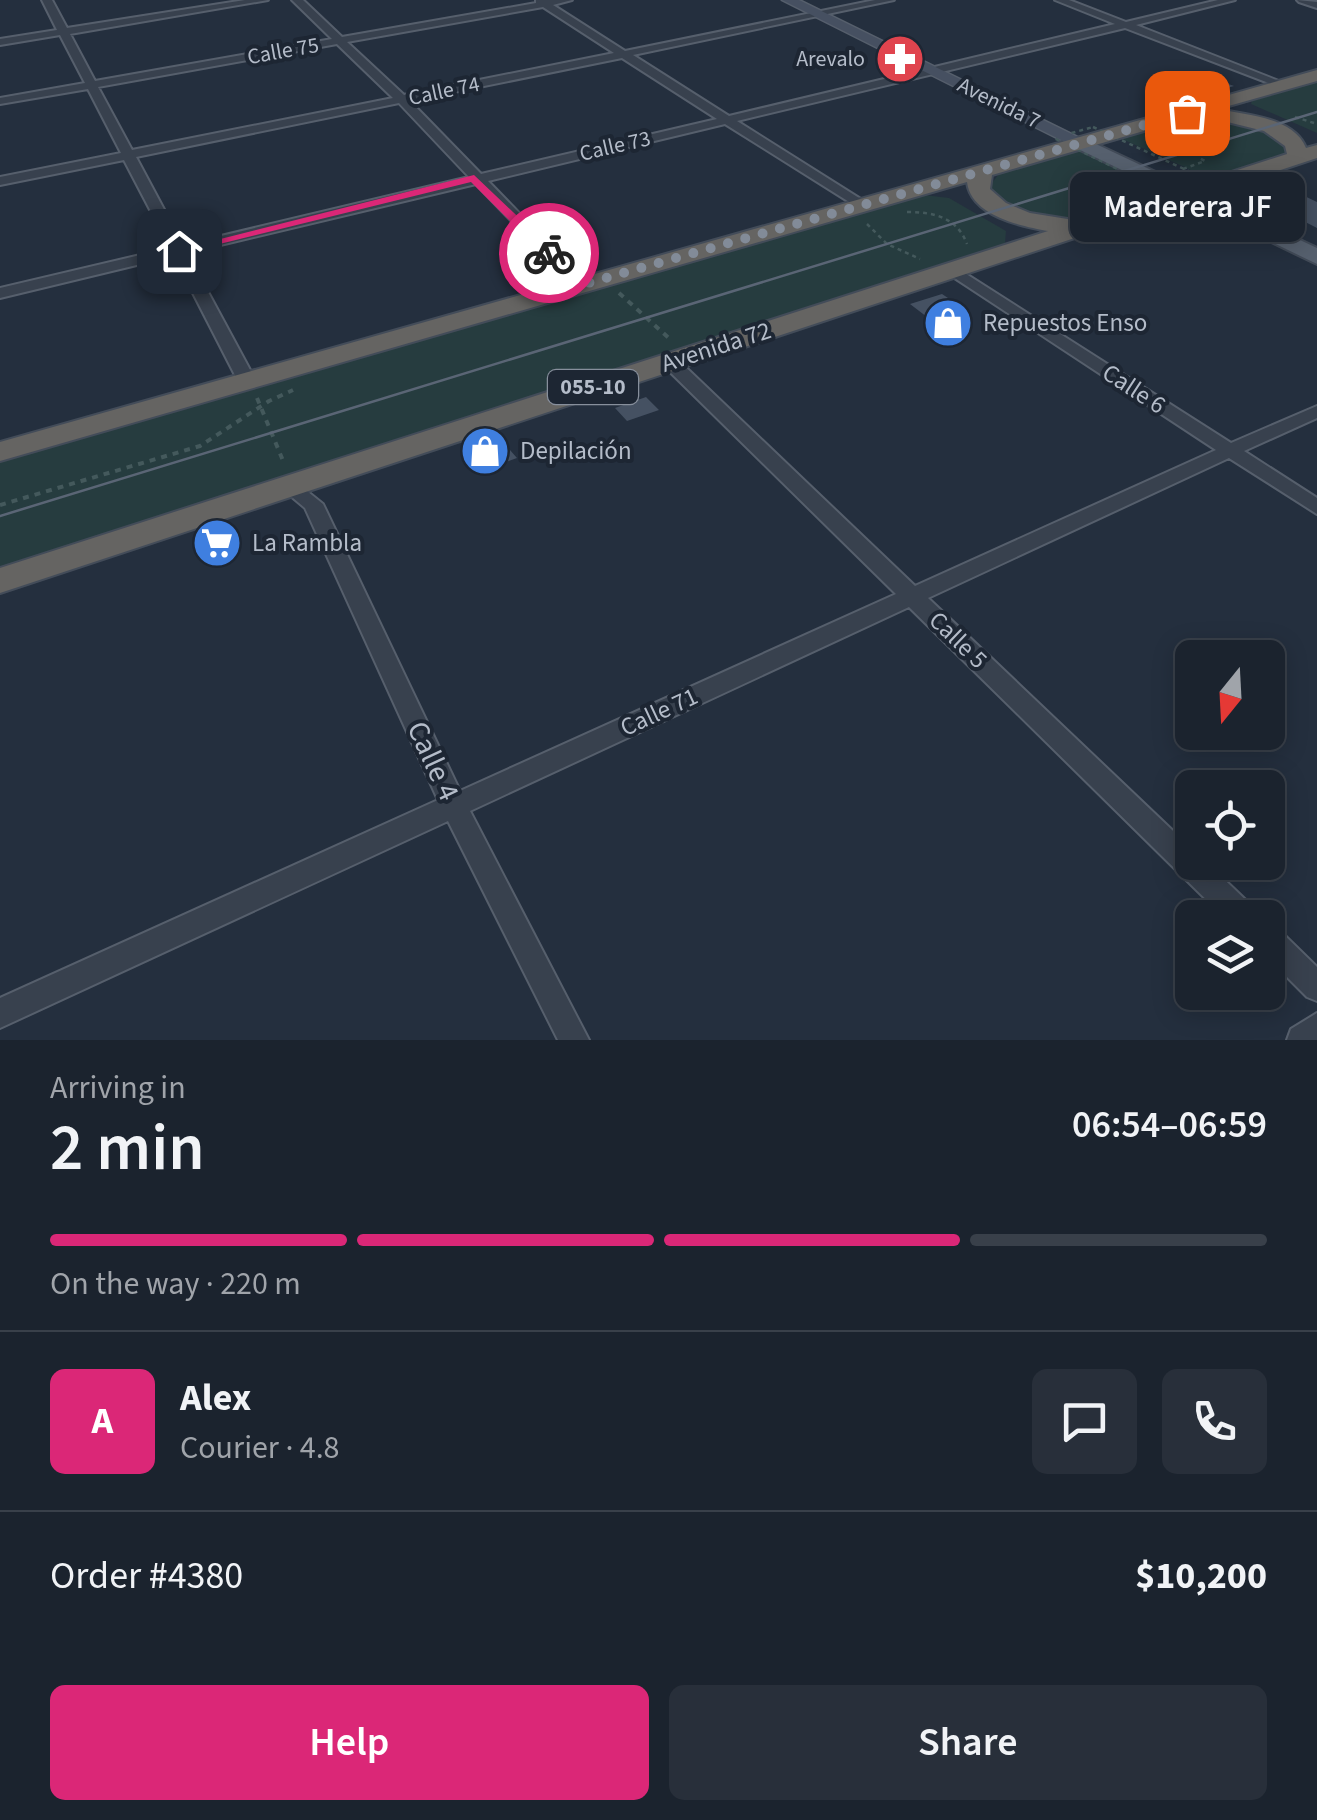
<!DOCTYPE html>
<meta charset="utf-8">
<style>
body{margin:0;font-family:"Source Sans 3",sans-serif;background:#282f3a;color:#f1f3f6;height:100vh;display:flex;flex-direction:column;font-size:38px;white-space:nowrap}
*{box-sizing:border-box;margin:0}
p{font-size:32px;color:#a0a4aa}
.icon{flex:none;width:55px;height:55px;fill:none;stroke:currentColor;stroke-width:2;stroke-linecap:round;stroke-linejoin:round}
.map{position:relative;height:1040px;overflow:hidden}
.panel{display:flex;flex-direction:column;background:#1b232e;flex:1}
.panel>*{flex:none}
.needle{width:65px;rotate:198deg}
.buttons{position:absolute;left:1175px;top:640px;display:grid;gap:20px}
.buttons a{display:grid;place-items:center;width:110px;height:110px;border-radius:15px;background:#1b232e;box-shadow:0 5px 25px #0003,0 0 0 2px #39404a;font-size:50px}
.pin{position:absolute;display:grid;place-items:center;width:85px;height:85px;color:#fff;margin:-42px;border-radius:20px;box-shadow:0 5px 15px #0006}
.courier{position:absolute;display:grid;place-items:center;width:100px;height:100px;margin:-50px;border:8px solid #db2777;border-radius:50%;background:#fff;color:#222;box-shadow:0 2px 12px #0007}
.bubble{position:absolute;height:70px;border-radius:15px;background:#1b232e;box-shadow:0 5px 25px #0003,0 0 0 2px #39404a;font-size:32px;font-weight:600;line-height:70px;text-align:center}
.overview em{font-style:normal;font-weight:600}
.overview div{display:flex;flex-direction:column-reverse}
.overview{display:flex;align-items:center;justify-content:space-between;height:170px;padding:0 50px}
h1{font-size:65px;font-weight:600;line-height:75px}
.bar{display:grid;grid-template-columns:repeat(4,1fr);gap:15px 10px;align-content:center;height:120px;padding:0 50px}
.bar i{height:12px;border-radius:8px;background:#39404a}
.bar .on{background:#db2777}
.bar p{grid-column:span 4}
.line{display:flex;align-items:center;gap:25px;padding:0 50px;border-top:2px solid #39404a}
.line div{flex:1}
.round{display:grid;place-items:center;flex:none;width:105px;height:105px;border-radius:15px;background:#282f3a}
.action{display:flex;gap:20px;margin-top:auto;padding:20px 50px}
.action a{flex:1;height:115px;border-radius:15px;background:#db2777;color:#fff;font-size:40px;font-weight:600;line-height:115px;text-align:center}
.action a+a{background:#282f3a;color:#f1f3f6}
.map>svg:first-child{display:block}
.green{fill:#263c3f}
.building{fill:#455162}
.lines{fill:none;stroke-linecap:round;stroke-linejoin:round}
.minor-casing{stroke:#565f6c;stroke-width:4}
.secondary-casing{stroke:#565f6c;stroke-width:3}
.primary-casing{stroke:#414a57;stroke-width:4}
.trunk-casing{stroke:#434c59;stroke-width:4}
.path-far1{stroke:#44595c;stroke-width:2.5;stroke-dasharray:4 4;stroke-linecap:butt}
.path{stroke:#44595c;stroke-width:4;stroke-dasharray:6 6;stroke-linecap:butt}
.minor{fill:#38414e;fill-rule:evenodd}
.secondary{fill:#465061;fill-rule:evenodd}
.primary{fill:#56606e;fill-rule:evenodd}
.trunk{fill:#656462;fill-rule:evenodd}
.tram{stroke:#5a6575;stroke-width:2.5}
.route{fill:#db2777}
.done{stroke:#828b98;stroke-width:10;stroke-dasharray:0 18}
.labels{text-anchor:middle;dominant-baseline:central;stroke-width:8;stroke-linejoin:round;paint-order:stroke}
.far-street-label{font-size:22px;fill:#b4bcc9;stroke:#1d2633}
.far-poi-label{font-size:22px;fill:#b4bcc9;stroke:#1d2633;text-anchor:end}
.shield{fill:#1d2633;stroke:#878f9c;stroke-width:2.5}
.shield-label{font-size:22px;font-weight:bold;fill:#b4bcc9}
.poi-label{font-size:25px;fill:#b4bcc9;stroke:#1d2633;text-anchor:start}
.street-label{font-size:25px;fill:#b4bcc9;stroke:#1d2633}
.near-street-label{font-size:30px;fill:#b4bcc9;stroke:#1d2633}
</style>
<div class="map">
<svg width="1317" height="1040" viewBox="0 0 1317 1040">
<rect width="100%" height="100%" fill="#242f3e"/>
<path class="green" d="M1317,82V133L1251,104L1252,101Z
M1200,117L1259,127L1290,150L1285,157L1211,179L1120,138Z
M1080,151L1166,194L1077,221L1014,212L987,189L999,174Z
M924,195L949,198L1006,231L1005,243L0,568V462Z"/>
<path class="building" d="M1203,75L1234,86L1182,101L1153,89Z
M1275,182L1317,202V228L1274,206L1251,213V190Z
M942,294L960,306L927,317L910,304Z
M646,397L659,410L627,421L615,408Z
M503,442L517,458L490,468L477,451Z
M227,529L235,545L208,554L202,537Z"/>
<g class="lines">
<g class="minor-casing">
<path id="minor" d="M42,0H52L67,28L245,0H268L70,34L95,81L332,39L292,0H303L342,37L536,3V0H572L553,5L625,51L875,0H894L633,55L729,116L1115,24L1055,0H1069L1126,22L1218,0H1235L1136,25L1289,85L1279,87L1125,28L737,121L867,203V209L862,210L725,124L488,181L586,282L589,285L581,290L576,288L476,184L187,253L256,381L247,386L238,381L174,256L0,298V288L170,248L124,160L0,185V177L121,153L88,89L0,104V98L85,83L60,35L0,45V39L57,30ZM543,7L614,53L404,95L347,42ZM337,44L393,98L132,150L98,87ZM622,58L717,119L481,174L410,101ZM399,103L469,177L183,245L136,157Z
M1297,0L1317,2V8L1299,2Z
M952,265L1231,443L1317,406V418L1244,451L1317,498V514L1229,458L928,598L1192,849V862H1206L1255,909L1259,918H1225L909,607L470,811L589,1040H558L448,821L0,1028V998L438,800L305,508L280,487L283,483H297L323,504L460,791L896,594L664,366V358H676L915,586L1216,450L947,273V267Z
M1268,926L1278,929L1317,967V1001L1307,997L1268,958Z
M1317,1013V1040H1287L1291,1029Z"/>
</g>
<g class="secondary-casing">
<path id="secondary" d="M782,0H799L1090,143L1075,147Z"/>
</g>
<g class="primary-casing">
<path id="primary" d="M1081,137L1317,248V264L1074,147L1071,143Z"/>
</g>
<g class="trunk-casing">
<path id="trunk" d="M1317,70V81L1218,109C1246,115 1294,117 1306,148L1317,145V158L0,593V568L1048,231C1021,226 971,216 967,182L0,461V442ZM1199,115L1264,131L1285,146L1287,154L1080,221L1030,213L1006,203L990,189L992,175Z"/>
</g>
<path class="path-far1" d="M1295,117L1317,124
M1093,127L1236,193L1195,207L1054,138Z
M1183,169L1205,161L1199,158
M907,212C933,212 957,217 967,244
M867,224L887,244L920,259"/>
<path class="path" d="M619,293L671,340
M257,398L284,463
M0,505L200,446L269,401L293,390"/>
<use href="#minor" class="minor"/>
<use href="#secondary" class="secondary"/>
<use href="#primary" class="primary"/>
<use href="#trunk" class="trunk"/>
<path class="tram" d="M0,516L1317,112"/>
</g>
<path class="route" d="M474,175L553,250V255H544L471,182L179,254L173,251Z"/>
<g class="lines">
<path class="done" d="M549,253L581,285L1187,113"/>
</g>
<defs>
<g id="pharmacy-disc" transform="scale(2.5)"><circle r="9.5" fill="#e0444e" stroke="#1d2633"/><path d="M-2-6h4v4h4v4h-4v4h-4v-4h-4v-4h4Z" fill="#fff"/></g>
<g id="shop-disc" transform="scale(2.5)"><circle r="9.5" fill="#3f7fe0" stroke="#1d2633"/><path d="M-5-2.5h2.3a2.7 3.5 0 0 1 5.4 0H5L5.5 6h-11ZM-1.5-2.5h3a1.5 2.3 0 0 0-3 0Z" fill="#fff"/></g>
<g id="supermarket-disc" transform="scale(2.5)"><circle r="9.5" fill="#3f7fe0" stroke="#1d2633"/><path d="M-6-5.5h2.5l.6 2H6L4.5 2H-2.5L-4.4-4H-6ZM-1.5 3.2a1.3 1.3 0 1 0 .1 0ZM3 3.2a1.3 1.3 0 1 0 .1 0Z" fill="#fff"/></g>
</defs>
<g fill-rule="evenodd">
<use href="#pharmacy-disc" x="900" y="59"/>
<use href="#shop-disc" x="948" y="323"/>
<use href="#shop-disc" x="485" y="451"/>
<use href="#supermarket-disc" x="217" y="543"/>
</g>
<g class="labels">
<g class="far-street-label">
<text transform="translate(283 51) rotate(-10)">Calle 75</text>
<text transform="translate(444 91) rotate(-12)">Calle 74</text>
<text transform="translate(999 103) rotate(26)">Avenida 7</text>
<text transform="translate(615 146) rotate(-13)">Calle 73</text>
</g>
<g class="far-poi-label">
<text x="865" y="59">Arevalo</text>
</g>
<rect class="shield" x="548" y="370" width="90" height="34" rx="8"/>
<g class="shield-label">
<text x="593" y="387">055-10</text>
</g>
<g class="poi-label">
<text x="983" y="323">Repuestos Enso</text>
<text x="520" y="451">Depilación</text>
<text x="252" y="543">La Rambla</text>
</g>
<g class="street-label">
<text transform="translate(716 347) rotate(-18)">Avenida 72</text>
<text transform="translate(1134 389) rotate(33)">Calle 6</text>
<text transform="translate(958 640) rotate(44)">Calle 5</text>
<text transform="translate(659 712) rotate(-25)">Calle 71</text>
</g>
<g class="near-street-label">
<text transform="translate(433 761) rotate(65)">Calle 4</text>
</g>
</g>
</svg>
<div class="buttons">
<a><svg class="needle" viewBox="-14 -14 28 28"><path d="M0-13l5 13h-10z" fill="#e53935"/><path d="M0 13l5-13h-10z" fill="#a0a4aa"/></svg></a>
<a><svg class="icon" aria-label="locate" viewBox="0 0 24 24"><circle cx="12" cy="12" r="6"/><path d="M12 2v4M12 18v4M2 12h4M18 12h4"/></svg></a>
<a><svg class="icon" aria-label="layers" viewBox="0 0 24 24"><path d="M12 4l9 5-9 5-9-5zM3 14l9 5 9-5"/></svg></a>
</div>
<div class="pin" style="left:1187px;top:113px;background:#ea580c"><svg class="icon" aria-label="bag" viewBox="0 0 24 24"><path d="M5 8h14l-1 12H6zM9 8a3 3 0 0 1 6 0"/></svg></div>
<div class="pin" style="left:179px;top:251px;background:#1f2937"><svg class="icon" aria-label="home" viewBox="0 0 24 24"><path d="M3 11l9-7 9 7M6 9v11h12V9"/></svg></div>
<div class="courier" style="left:549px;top:253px"><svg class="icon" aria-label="bike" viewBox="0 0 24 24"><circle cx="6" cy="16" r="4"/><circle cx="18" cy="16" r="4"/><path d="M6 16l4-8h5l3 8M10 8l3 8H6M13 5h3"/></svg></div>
<div class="bubble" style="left:1070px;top:172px;width:235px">Maderera JF</div>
</div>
<section class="panel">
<div class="overview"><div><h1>2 min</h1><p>Arriving in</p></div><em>06:54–06:59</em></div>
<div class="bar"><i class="on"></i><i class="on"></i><i class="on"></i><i></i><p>On the way · 220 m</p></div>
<div class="line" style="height:180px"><b class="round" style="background:#db2777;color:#fff">A</b><div><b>Alex</b><p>Courier · 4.8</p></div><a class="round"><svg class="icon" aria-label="chat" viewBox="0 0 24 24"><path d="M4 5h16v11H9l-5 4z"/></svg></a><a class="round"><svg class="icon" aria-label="phone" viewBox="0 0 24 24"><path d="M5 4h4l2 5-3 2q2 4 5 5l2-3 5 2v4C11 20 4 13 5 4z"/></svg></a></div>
<div class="line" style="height:130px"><div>Order #4380</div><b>$10,200</b></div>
<div class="action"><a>Help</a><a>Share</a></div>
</section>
